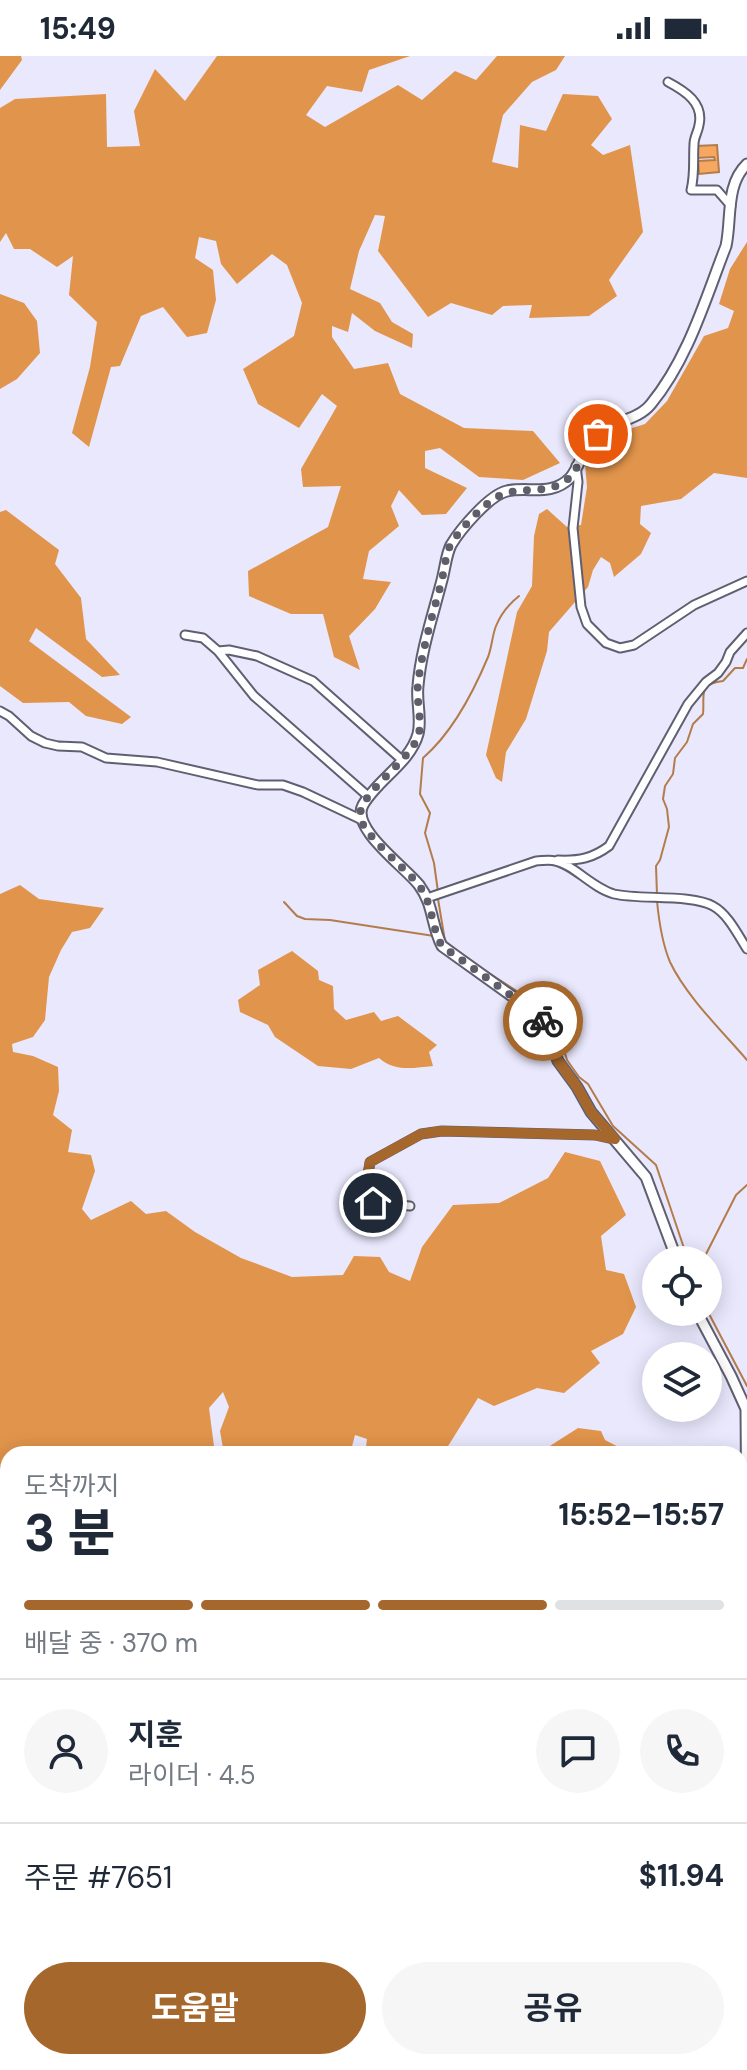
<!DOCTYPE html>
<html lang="ko">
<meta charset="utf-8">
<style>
body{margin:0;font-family:"DM Sans","Noto Sans KR",sans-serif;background:#f6f6f7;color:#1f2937;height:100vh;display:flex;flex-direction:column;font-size:30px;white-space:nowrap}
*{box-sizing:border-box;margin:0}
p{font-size:26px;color:#747a83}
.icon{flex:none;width:44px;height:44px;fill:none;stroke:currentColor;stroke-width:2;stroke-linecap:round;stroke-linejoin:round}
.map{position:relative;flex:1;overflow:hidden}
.panel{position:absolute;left:0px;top:1390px;width:748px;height:624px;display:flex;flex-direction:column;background:#fff;border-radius:24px 24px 0 0;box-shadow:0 4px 20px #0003}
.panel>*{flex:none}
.controls{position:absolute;left:642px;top:1190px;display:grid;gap:16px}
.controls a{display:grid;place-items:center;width:80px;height:80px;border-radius:50%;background:#fff;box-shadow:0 4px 20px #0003;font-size:40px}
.pin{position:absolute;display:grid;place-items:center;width:68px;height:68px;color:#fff;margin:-34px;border:4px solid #fff;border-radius:50%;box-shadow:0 2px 8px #0007}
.courier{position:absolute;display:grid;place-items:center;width:80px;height:80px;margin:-40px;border:6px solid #a5672c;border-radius:50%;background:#fff;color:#222;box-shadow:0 2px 10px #0007}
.headline em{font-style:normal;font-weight:700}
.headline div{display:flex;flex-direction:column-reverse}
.headline{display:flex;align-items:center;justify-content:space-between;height:136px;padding:0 24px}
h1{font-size:52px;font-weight:700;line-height:60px}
.bar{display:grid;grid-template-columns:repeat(4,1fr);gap:12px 8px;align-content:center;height:96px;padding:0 24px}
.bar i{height:10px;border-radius:6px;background:#e0e1e3}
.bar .active{background:#a5672c}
.bar p{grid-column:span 4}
.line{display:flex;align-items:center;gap:20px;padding:0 24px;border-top:2px solid #e0e1e3}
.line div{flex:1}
.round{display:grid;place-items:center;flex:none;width:84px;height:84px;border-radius:42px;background:#f6f6f7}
.action{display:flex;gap:16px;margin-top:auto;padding:16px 24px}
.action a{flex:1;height:92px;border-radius:48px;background:#a5672c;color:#fff;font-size:32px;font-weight:700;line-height:92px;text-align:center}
.action a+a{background:#f6f6f7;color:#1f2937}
.status{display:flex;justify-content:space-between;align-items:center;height:56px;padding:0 40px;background:#fff;direction:ltr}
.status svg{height:22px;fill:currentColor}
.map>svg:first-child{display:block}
.forest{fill:#e1944b}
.water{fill:#f7a860;stroke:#b37c4b;stroke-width:2}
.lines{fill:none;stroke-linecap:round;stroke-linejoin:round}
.stream{stroke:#b37c4b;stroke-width:2}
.river{stroke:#f7a860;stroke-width:14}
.street-casing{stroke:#605f71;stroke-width:11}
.secondary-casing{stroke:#605f71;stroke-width:13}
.street{stroke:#fff;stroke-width:7}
.secondary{stroke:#fff;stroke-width:9}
.done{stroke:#605e6a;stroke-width:8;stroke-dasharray:0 14.4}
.route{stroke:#a5672c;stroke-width:10}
</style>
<div class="status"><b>15:49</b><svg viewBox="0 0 49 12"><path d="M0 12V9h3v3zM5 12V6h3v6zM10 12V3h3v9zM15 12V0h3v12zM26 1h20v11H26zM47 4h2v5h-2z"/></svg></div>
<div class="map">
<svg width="747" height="2014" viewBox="0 0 747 2014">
<rect width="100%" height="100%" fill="#eae8fd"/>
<path class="forest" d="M0,0H21L22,4L0,34Z
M217,0H410L369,14L362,36L327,30L306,59L325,71L398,29L422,44L455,15L476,24L497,0H565L556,14L532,26L503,59L492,106L518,112L520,69L546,75L563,38L598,40L612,63L591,89L603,99L630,89L643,176L609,224L617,240L589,260L529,262L532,249L503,250L492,259L451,247L428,261L378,195L385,160L375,159L359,195L350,233L380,247L392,266L413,278L412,292L375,275L352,257L348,276L332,270V281L354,313L388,307L400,338L464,372L533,375L560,407L523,424L479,421L440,392L425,395V412L467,432L446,458L422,459L399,434L391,450L399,470L369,495L363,523L391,526L375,553L349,580L360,614L334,601L323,558H291L249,540L248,515L328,471L341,430L303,431L301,413L337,350L322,338L299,372L258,348L243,313L294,280L302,247L287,209L272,198L237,228L221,208L216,185L199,181L195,202L213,214L216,244L207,277L187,281L163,251L141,260L120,310L111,311L89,391L72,377L90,311L97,266L69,239L73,200L57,211L30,193H14L6,177L0,186V52L15,43L106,38L107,91L140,90L134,55L155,13L185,45Z
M747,186V422L714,417L681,443L641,450L640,468L651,477L641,498L614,521L610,507L601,501L593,514L588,531L549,576L547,595L526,663L506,696L502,726L496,722L486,699L517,556L532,530L534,480L539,458L547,453L567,471L581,469L587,431L585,408L600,382L645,368L667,345L704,280L728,272L734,255L719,248L730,213Z
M0,238L24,247L37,265L40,297L17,323L0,333Z
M6,454L59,494L55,508L81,542L86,583L120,619L102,621L36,572L29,585L131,661L122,668L86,660L69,646L23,647L0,630V456Z
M20,829L39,843L104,852L90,872L72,876L61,894L49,921L45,964L33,981L12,988L13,996L33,1000L58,1011L59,1035L53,1059L72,1074L68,1096L91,1099L95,1115L82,1153L91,1164L131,1145L146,1158L166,1155L195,1176L241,1202L292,1221L343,1219L354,1200L380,1201L389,1216L410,1225L422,1191L453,1149L499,1147L548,1122L565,1096L600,1105L626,1159L601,1180L606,1214L624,1218L636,1251L623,1278L591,1295L600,1307L564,1337L537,1332L494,1350L478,1342L445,1395L447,1398H365L367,1383L355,1379L350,1398H224L220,1375L229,1351L223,1336L209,1352L215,1398H8V1453L0,1462V838Z
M292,895L318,915L319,924L333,930L334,953L346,964L374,956L381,965L398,960L437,989L429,996L433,1010C413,1012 395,1016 379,1002L351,1013L318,1010L275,981L268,969L240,956L238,944L260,929L258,914Z
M578,1372L601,1375L605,1384L632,1398H541L542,1395Z
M8,1753V1927L0,1938V1755Z
M0,1941L8,1947V2006H50L46,2014H0Z
M334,2006H393L389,2014H333Z
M430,2006H497L496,2014H449Z"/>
<path class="water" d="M717,89L719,116L699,118L698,105L715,104L714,101L697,102L696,90Z"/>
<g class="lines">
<path class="stream" d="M438,836L434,807L425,777L430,757L420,738L423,702C453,676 473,637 488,601C492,591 492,580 496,570C501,558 509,548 519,540
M657,839L656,810L660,804L669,771L667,753L663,743L665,730L673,718L675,702L687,686L693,668L703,658C705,639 697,628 723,625L735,612H743L747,603
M438,843L445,885L463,899
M657,845C659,866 662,887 670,906C686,940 722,975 747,1004
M284,846L297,860L305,863L330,864L434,880
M481,912L534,946L556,968L567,1004L579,1021L588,1028L613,1070L656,1109L688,1204
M703,1204L736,1139L747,1129
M708,1256L747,1330"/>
<path class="river" d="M606,2006V2014"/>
<g class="street-casing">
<path id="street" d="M668,26C685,35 704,47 699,69C698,76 694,81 694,88C693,104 695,118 691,134H717L731,150
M576,410L578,426L573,472L581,551L587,568L606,587L620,592L634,589L694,549L747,525
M185,579L203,582L218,595L254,640L369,741
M218,595L229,594L257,600L313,625L402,704
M0,655L9,660L31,680L45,687L58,690L82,691L106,702L157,706L258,729H283L303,736L360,763
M558,804C579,805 593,802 609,790L688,648L706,626L718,617L726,606L730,596L747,577
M427,842L536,805C542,805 549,803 555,805C573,808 592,832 614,838C640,844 691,838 713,850C728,858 738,879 747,893
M410,1150L373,1147L368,1143L366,1133L370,1106L421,1078L442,1075L595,1079L613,1083"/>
</g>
<g class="secondary-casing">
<path id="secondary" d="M677,1204L646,1121L591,1056L577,1031L558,1005L544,966L523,948L442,890C431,869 434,849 419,829C405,811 350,772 363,749C377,724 410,707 418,678C422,663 416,645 418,630C421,594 433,559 442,524C445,513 446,499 451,489C460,474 489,439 507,435C528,430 551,441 570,422C579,412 582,396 590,385C605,365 636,367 651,348C688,303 705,244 726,190C732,163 725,129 747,108
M697,1256L731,1320L746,1353L747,1484
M0,1631L8,1634
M744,1664L747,1643
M511,2006L512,2014"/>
</g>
<use href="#street" class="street"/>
<use href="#secondary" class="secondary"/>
</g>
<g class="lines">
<path class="done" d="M543,965L523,948L442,890C430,869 434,849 418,828C406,813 361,777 360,760C360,735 413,704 419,677C422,662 416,644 418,628C422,594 432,561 441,528C444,516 445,503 449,492C456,477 480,452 494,443C517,427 544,442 568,423C581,412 582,389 598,378"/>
<path class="route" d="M373,1147C361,1138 368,1119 370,1106L421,1078L442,1075L595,1079L615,1083L591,1056L577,1031L558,1005L543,965"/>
</g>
</svg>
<div class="controls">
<a><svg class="icon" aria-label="locate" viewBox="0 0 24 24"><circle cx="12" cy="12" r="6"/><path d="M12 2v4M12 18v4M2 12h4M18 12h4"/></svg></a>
<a><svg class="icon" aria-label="layers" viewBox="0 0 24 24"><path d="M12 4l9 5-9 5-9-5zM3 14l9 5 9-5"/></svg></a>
</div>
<div class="pin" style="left:598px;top:378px;background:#ea580c"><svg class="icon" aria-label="bag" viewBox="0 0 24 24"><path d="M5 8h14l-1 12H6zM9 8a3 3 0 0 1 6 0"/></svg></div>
<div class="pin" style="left:373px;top:1147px;background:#1f2937"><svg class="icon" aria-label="home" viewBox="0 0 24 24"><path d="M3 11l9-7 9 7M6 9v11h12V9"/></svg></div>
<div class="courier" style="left:543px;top:965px"><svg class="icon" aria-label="bike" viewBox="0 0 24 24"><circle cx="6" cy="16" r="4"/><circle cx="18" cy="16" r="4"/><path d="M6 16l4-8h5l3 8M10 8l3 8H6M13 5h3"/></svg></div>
<section class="panel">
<div class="headline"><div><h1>3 분</h1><p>도착까지</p></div><em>15:52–15:57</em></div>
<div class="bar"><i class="active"></i><i class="active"></i><i class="active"></i><i></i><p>배달 중 · 370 m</p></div>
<div class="line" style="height:144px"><a class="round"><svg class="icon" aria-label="person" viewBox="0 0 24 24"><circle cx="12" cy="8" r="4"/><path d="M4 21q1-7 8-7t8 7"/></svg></a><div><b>지훈</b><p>라이더 · 4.5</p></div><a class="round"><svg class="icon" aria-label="chat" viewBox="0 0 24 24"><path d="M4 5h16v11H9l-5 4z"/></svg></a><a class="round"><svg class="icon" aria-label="phone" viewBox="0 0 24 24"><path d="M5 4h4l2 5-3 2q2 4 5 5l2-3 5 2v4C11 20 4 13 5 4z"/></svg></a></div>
<div class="line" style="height:104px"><div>주문 #7651</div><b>$11.94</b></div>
<div class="action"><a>도움말</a><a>공유</a></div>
</section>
</div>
